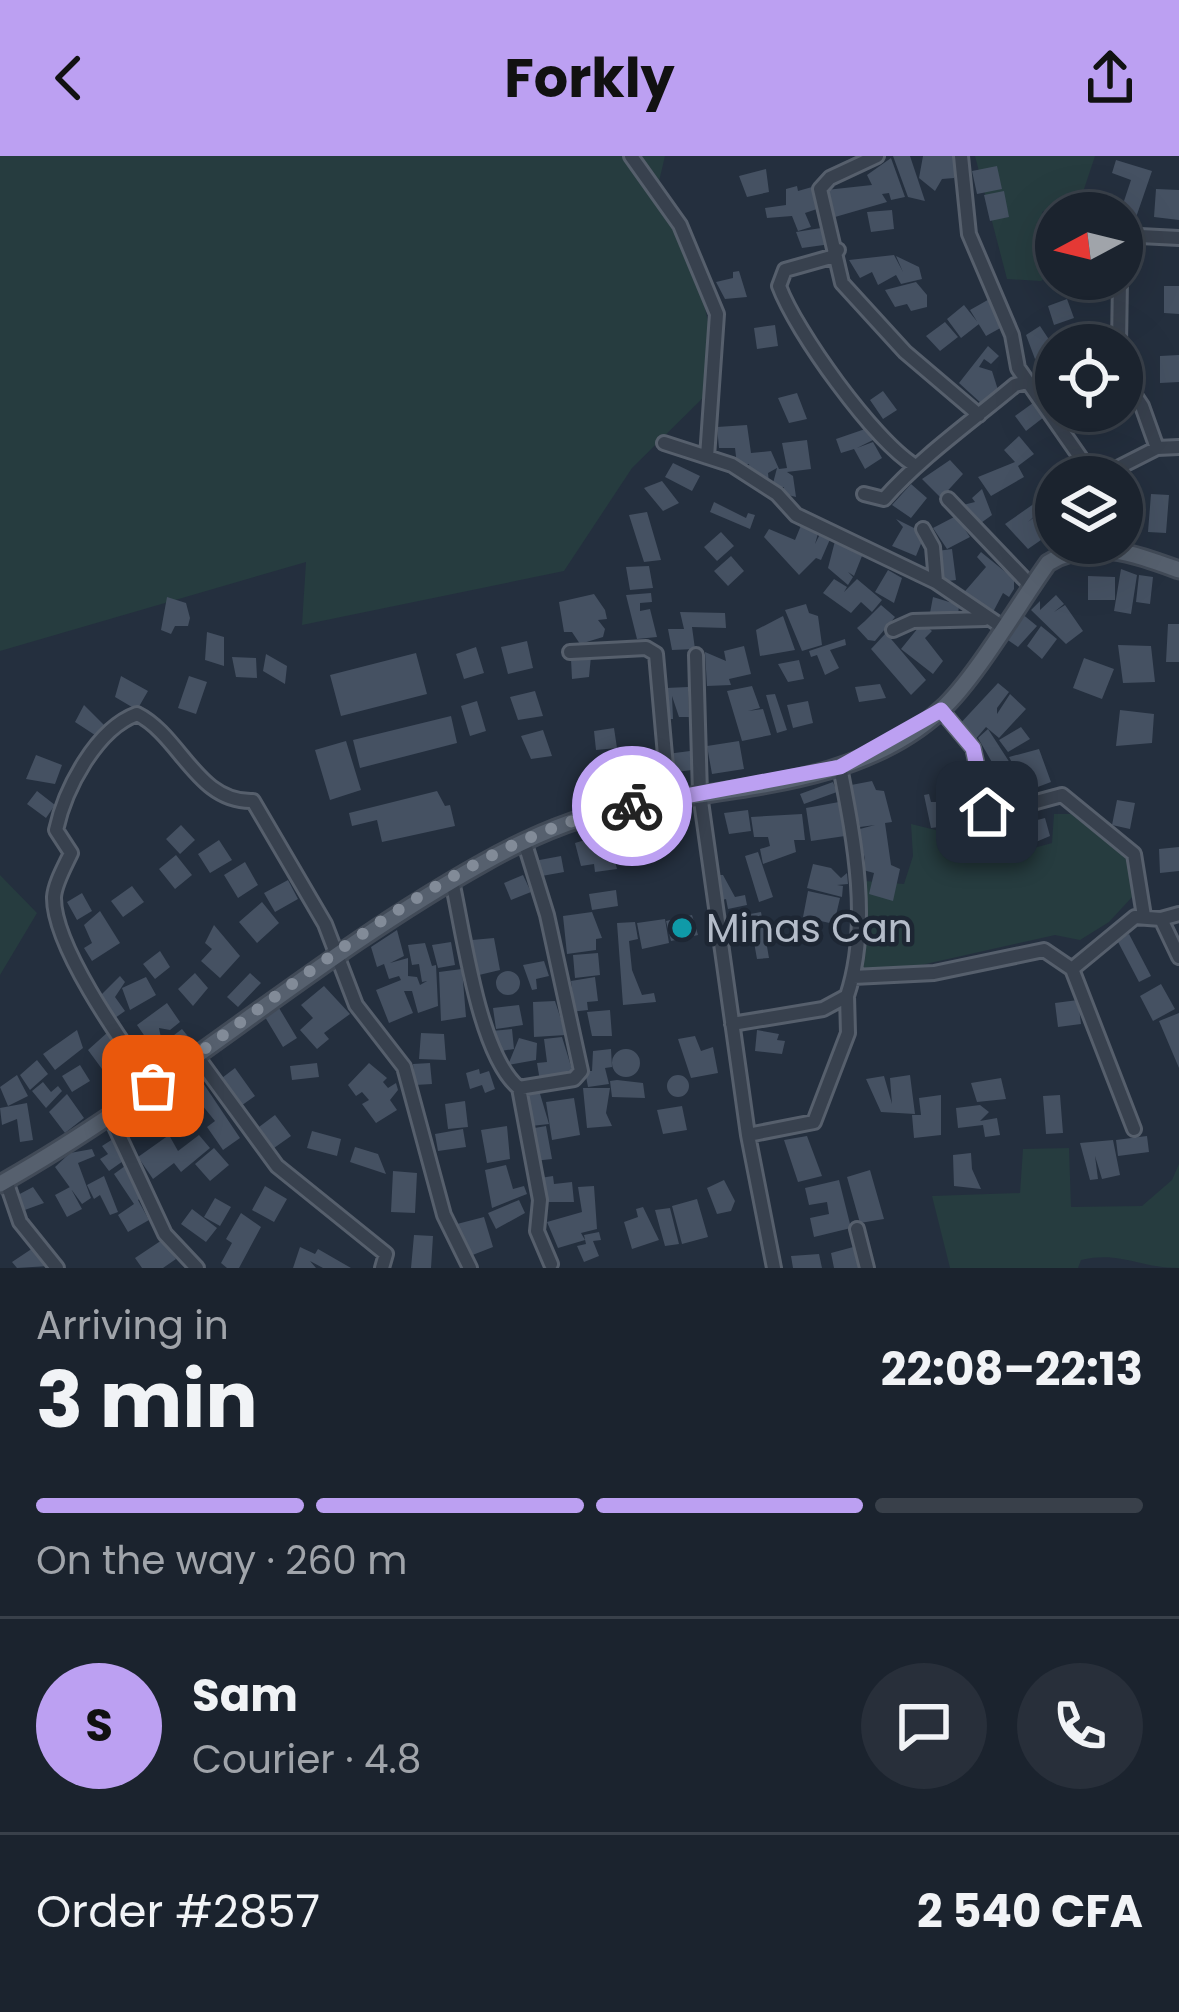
<!DOCTYPE html>
<meta charset="utf-8">
<style>
body{margin:0;font-family:Poppins,sans-serif;background:#282f3a;color:#f1f3f6;height:100vh;display:flex;flex-direction:column;font-size:45px;white-space:nowrap}
*{box-sizing:border-box;margin:0}
p{font-size:39px;color:#a0a4aa}
.icon{flex:none;width:66px;height:66px;fill:none;stroke:currentColor;stroke-width:2;stroke-linecap:round;stroke-linejoin:round}
.map{position:relative;height:1112px;overflow:hidden}
.sheet{display:flex;flex-direction:column;background:#1b232e;flex:1}
.sheet>*{flex:none}
.needle{width:78px;rotate:263deg}
.controls{position:absolute;left:1035px;top:36px;display:grid;gap:24px}
.controls a{display:grid;place-items:center;width:108px;height:108px;border-radius:50%;background:#1b232e;box-shadow:0 12px 48px #0002,0 0 0 3px #39404a;font-size:60px}
.pin{position:absolute;display:grid;place-items:center;width:102px;height:102px;color:#fff;margin:-51px;border-radius:24px;box-shadow:0 6px 18px #0006}
.courier{position:absolute;display:grid;place-items:center;width:120px;height:120px;margin:-60px;border:9px solid #bca0f2;border-radius:50%;background:#fff;color:#222;box-shadow:0 3px 15px #0007}
.headline em{font-style:normal;font-weight:700}
.headline div{display:flex;flex-direction:column-reverse}
.headline{display:flex;align-items:center;justify-content:space-between;height:204px;padding:0 36px}
h1{font-size:78px;font-weight:700;line-height:90px}
.bar{display:grid;grid-template-columns:repeat(4,1fr);gap:18px 12px;align-content:center;height:144px;padding:0 36px}
.bar i{height:15px;border-radius:9px;background:#39404a}
.bar .active{background:#bca0f2}
.bar p{grid-column:span 4}
.line{display:flex;align-items:center;gap:30px;padding:0 36px;border-top:3px solid #39404a}
.line div{flex:1}
.round{display:grid;place-items:center;flex:none;width:126px;height:126px;border-radius:63px;background:#282f3a}
header{display:flex;justify-content:space-between;align-items:center;height:156px;padding:0 36px;background:#bca0f2;color:#111;font-size:54px;font-weight:700}
.map>svg:first-child{display:block}
.green{fill:#263c3f}
.building{fill:#455162}
.lines{fill:none;stroke-linecap:round;stroke-linejoin:round}
.minor-casing{stroke:#565f6c;stroke-width:18}
.major-casing{stroke:#414a57;stroke-width:21}
.minor{stroke:#38414e;stroke-width:12}
.major{stroke:#56606e;stroke-width:15}
.done{stroke:#828b98;stroke-width:12;stroke-dasharray:0 21.6}
.route{stroke:#bca0f2;stroke-width:15}
.culture-dot{fill:#0f9aa8;stroke:#1d2633;stroke-width:4.5}
.labels{text-anchor:middle;dominant-baseline:central;stroke-width:9;stroke-linejoin:round;paint-order:stroke}
.poi-label{font-size:39px;fill:#b4bcc9;stroke:#1d2633;text-anchor:start}
</style>
<header><svg class="icon" aria-label="back" viewBox="0 0 24 24"><path d="M15 5l-7 7 7 7"/></svg>Forkly<svg class="icon" aria-label="share" viewBox="0 0 24 24"><path d="M12 15V3M7 8l5-5 5 5M5 13v7h14v-7"/></svg></header>
<div class="map">
<svg width="1179" height="1112" viewBox="0 0 1179 1112">
<rect width="100%" height="100%" fill="#242f3e"/>
<path class="green" d="M0,0H665L657,34L702,137L720,225L632,312L564,415L302,469L306,406L0,495Z
M975,0H1095L1080,45L1059,46L1042,56L1056,114L1041,125L1007,123Z
M1054,658H1071L1131,705L1133,740L1109,766L1080,784L1055,779L908,812L862,814L865,725L904,728L913,700L911,668L944,676L989,671L1012,698L1052,687Z
M0,719L37,757L0,819Z
M1069,992L1071,1051L1142,1050L1172,1024L1179,1008V1112C1138,1112 1121,1095 1081,1104L1078,1112H950L932,1040L1020,1037L1023,993Z"/>
<path class="building" d="M893,0H910L925,45L908,41Z
M923,0H955L959,13H954V22L942,23L935,35L919,22Z
M891,2L905,41L891,44L889,37L882,38L887,46L835,61L826,34L872,29L867,19Z
M1116,4L1152,15L1132,73L1122,83L1126,74L1120,57L1131,24L1112,17Z
M997,10L1002,33L977,38L972,15Z
M766,13L769,36L747,41L739,20Z
M797,30L798,35L812,31L820,52L805,57L811,71L798,75L792,60L767,62L765,52L786,49V33Z
M1156,33L1179,34V64L1154,61Z
M1004,35L1009,61L990,65L984,39Z
M892,54L894,73L871,76L867,56Z
M824,62L831,88L802,92L796,76L821,72Z
M894,99L903,116L896,100L919,111L922,123L901,128L896,119L878,129L872,116L860,122L849,104Z
M739,115L747,141L725,143L716,126L733,122V116Z
M916,126L927,139V151L911,155L907,148L895,151L885,134Z
M1164,130H1179V158L1164,157Z
M993,141L1004,170L986,180L970,154Z
M1067,143L1074,162L1054,169L1048,150Z
M964,149L979,168L961,182L947,163Z
M945,166L958,181L940,195L926,180Z
M775,169L778,190L757,193L754,172Z
M1040,170L1054,191L1035,203L1026,179Z
M988,190L999,200L991,208L984,203L979,211L992,215L998,234L982,248L959,227Z
M1179,199V226L1160,227V200Z
M883,235L897,254L883,263L870,244Z
M797,237L807,263L789,267L778,242Z
M1033,247L1044,261L1026,275L1015,260Z
M747,269L751,297L771,295L779,313L787,312L782,287L807,284L811,313L787,316L793,320L796,341L784,338V331H772L777,312L768,317L769,327L750,319L749,308L737,309L735,292H719L717,271Z
M868,272L875,283L857,292L873,286L882,302L865,313L854,293L841,297L836,283Z
M1019,280L1034,298L1018,310L1024,321L991,340L978,321L1015,306L1004,294Z
M950,304L963,318L941,342L922,323Z
M673,307L700,320L692,335L665,321Z
M662,325L679,347L663,355L644,332Z
M911,328L927,342L911,362L892,349Z
M982,333L992,359L974,372L959,350L975,346L972,342Z
M1151,338L1169,339L1166,377L1148,376Z
M714,346L746,362L748,357L755,359L750,373L710,356Z
M1035,347L1040,355L1028,366L1041,356L1054,375L1028,393L1005,368Z
M647,356L661,404L644,406L629,359Z
M956,360L970,381L947,393L933,372Z
M896,363L920,375L917,380L923,383L916,400L892,390L903,371Z
M802,367L819,374L815,388L821,376L831,381L821,404L816,402L799,419L764,381L769,373L795,384Z
M721,376L734,390L717,405L704,391Z
M835,385L862,400L854,420L848,416L853,421L848,429L828,412Z
M952,393L956,424L941,426L937,395Z
M981,396L1014,423V433L1009,441L1003,437L992,458L960,441L986,411L977,401Z
M731,400L744,415L728,430L714,415Z
M649,410L653,432L630,434L626,411Z
M1121,413L1137,419L1131,458L1114,455Z
M888,414L902,422L894,447L875,436Z
M1139,419L1153,421L1150,448L1136,446Z
M1088,420L1115,421V444H1088Z
M834,423L847,431L844,436L857,423L882,444L872,456L861,446L851,457L823,437Z
M651,437L652,446L640,447V455L650,453L657,481L637,483L626,439Z
M594,438L605,454L607,463L598,464L605,473L603,481L580,488L572,476H564L559,446Z
M1056,439L1064,448L1054,456L1065,449L1083,475L1066,488L1031,454L1040,445V454Z
M167,441L186,447L190,462L188,470H175L171,478L161,474Z
M933,441L959,449L958,460L930,457Z
M806,448L809,457L818,460L822,489L802,495L785,454Z
M881,449L895,461L875,485L868,484L857,472L865,465L874,476L865,465Z
M680,456L725,457L726,472L692,471L695,493L672,494L668,473H684Z
M1021,457L1037,470L1018,491L1002,480Z
M783,460L795,494L760,500L756,474Z
M922,467L932,475L925,482L943,505L933,518L901,493Z
M1168,468H1179V506H1166Z
M1041,470L1057,483L1042,503L1027,490Z
M207,476L224,481V510L205,504Z
M886,477L926,524L911,539L871,493Z
M845,483L846,489L830,494L839,512L825,519L817,499L811,501L809,495Z
M527,485L533,512L508,518L501,491Z
M1118,489L1151,490L1155,526L1123,527Z
M744,490L751,518L729,523L731,529L707,530L705,496L726,505L724,495Z
M476,491L484,517L464,523L456,498Z
M416,497L427,538L341,560L330,519Z
M266,498L287,510L285,528L263,515Z
M591,500L589,521L572,523L571,503Z
M232,501L256,502L257,522L236,521Z
M1084,502L1114,513L1102,543L1073,532Z
M799,504L804,523L788,526L778,508Z
M121,520L148,535L137,554L115,541Z
M189,520L207,526L196,558L178,552Z
M998,527L1009,536L997,552V558L1010,538L1026,553L999,582L986,571L974,585L957,571Z
M880,528L886,542L859,546L855,531Z
M752,530L760,552L748,555L763,553L771,579L742,585L727,535Z
M688,531L689,561H679L672,540L673,563H664L666,532Z
M535,535L543,560L518,564L510,541Z
M775,538L787,574L777,577L766,539Z
M477,545L486,575L470,580L461,550Z
M808,545L813,567L793,572L787,549Z
M84,549L108,573L101,583L75,566Z
M1120,554L1154,558L1152,587L1116,590Z
M451,560L457,587L360,612L353,584Z
M1021,571L1030,583L1008,596L999,584Z
M614,572L617,592L596,594L594,575Z
M988,573L1010,607L997,615L978,582Z
M543,574L552,600L531,603L521,580Z
M346,585L361,634L330,644L315,594Z
M739,585L744,613L712,618L707,590Z
M1039,593L1051,626L1027,635L1009,601Z
M690,595L692,614L669,617L667,598Z
M36,599L62,609L55,628L26,623Z
M654,602L658,619L604,630L601,613Z
M872,625L876,634L884,635L892,666L885,667L891,709L900,713L893,745L869,738L874,717L863,714L865,702L856,674L875,669L860,671L853,642H848L846,630Z
M833,626L837,636L804,648L800,638Z
M952,631L954,643L974,640L980,664L955,667L949,642L941,644L939,634Z
M37,635L55,649L46,662L27,648Z
M437,635L445,650L450,649L455,670L382,686L377,664L352,670L349,657Z
M929,638L931,646H942L954,669L931,672L924,639Z
M1117,644L1135,647L1130,673L1112,669Z
M839,646L845,680L811,685L806,652Z
M748,654L751,675L729,678L724,657Z
M802,658L805,684H794L796,696L763,708L760,693L770,690L768,681H754L751,661Z
M1045,662L1050,680L1024,691L1018,669Z
M181,669L195,684L180,698L166,683Z
M608,677L617,713L595,716L594,708L581,710L575,687Z
M219,684L232,704L210,717L198,698Z
M1179,691V715L1160,717L1159,693Z
M758,696L773,741L759,746L745,700Z
M176,699L192,719L175,733L159,713Z
M561,700L564,716L536,721L534,705Z
M245,706L258,729L238,742L224,719Z
M813,708L831,712L841,722L847,717L848,728L837,729L843,730L842,741L807,732Z
M523,719L531,736L511,744L504,727Z
M715,719H723L735,741L745,739L747,749L728,753L726,743L719,745Z
M288,724L298,743L275,756L264,737Z
M132,730L144,746L123,761L111,745Z
M616,734L618,750L592,754L589,738Z
M808,735L840,742L834,768L803,761Z
M82,737L92,755L77,764L67,746Z
M262,746L279,767L257,787L239,766Z
M100,755L120,787L92,805L84,792L92,787L84,769Z
M592,756L602,782L596,783V794L567,798L563,760Z
M761,756L769,802L757,803L750,764V758Z
M692,759L698,779L671,785L666,765Z
M665,763L669,787L642,793L637,767Z
M635,766L638,783L629,785L632,814L642,839L654,837L656,846L623,849L617,767Z
M214,769L240,800L220,822L201,805L212,793L205,787Z
M397,774L404,800L390,807L408,802V820L417,821L420,829L427,825L422,826L419,808L412,809L408,789L425,787L432,810L436,809L438,850L418,857L412,835H404L413,857L389,867L376,834L401,824L399,820L389,823L384,808L377,811L371,791Z
M1129,778L1151,820L1139,826L1117,784Z
M494,782L500,814L479,819L472,784Z
M451,786L455,809L438,812L432,789Z
M160,795L170,811L155,823L143,808Z
M598,797L600,819L575,822L573,799Z
M544,805L549,820L536,823L537,833L532,834L523,809Z
M462,813L466,861L441,865L439,816Z
M496 827a12 12 0 1 1 24 0a12 12 0 1 1-24 0Z
M195,817L208,832L193,850L178,833Z
M250,817L261,827L238,851L227,841Z
M120,820L125,826L115,841L125,855L115,862L100,840Z
M146,821L156,839L130,854L122,832Z
M595,821L598,845L587,846L588,854L570,856L567,849H574L571,825Z
M1161,828L1175,853L1153,865L1140,840Z
M324,830L350,858L324,877L329,883L317,893L300,874L313,862L301,849Z
M1078,844L1081,868L1058,871L1055,847Z
M555,845L566,879L534,881L533,846Z
M167,847L180,866L170,874L159,872L161,882L150,888L137,869Z
M519,849L523,869L496,873L493,852Z
M279,852L297,882L283,891L265,861Z
M610,854L612,880H592L587,856Z
M1179,857V912L1159,865Z
M182,873L191,884L155,913L145,901Z
M512,873L514,893L494,896L492,875Z
M77,874L83,892L55,914L43,898Z
M757,874L779,878L777,884L785,885L782,898L755,895Z
M108,876L120,892L102,913L88,894Z
M421,877L444,878L446,904L419,903Z
M695,880L701,895L713,891L718,917L691,922L678,883Z
M562,881L574,920L540,925L537,907L547,906L544,883Z
M519,882L537,887L536,904L508,909Z
M611,893L612,911L605,912L609,928L588,931L585,915H592L593,895Z
M612 907a14 14 0 1 1 28 0a14 14 0 1 1-28 0Z
M37,904L48,918L30,934L20,919Z
M317,907L319,921L292,924L290,910Z
M369,907L387,922L383,926L388,932L396,927L398,934L390,944L397,954L376,967L362,948L369,944L362,936L356,940L348,929Z
M430,907L432,928L415,929L413,908Z
M80,909L90,925L72,936L62,920Z
M193,912L240,982L223,994L207,971L215,965L180,922Z
M235,912L255,940L238,952L218,925Z
M479,913L480,918L489,915L495,933L485,937L482,929L470,933L466,917Z
M17,919L28,940L8,950L0,931Z
M910,919L915,958L881,956L866,923L884,920L892,948L890,922Z
M667 930a11 11 0 1 1 22 0a11 11 0 1 1-22 0Z
M1001,922L1006,943L977,946L971,927Z
M617,924L643,927L645,942L612,941L610,925Z
M43,926L51,936L58,930L62,935L46,952L32,935Z
M538,931L549,968L531,970L521,936Z
M583,932H610L606,957L612,970L587,972Z
M67,938L84,962L65,977L49,956Z
M941,939V979L914,982L912,959H921L919,942Z
M1060,939L1063,977L1046,978L1043,940Z
M574,942L580,979L552,984L546,946Z
M465,945L468,971L448,973L445,948Z
M27,947L33,984L20,986L17,963L2,969L0,952Z
M980,949L989,956L980,965L997,962L1000,979L985,981L983,969L958,972L956,952Z
M682,950L687,974L663,978L657,954Z
M185,954L193,968L174,980L163,964Z
M275,959L291,980L274,992L259,971Z
M507,970L510,1003L487,1007L481,974Z
M546,970L552,1003L534,1005L529,973Z
M463,973L466,991L438,995L435,978Z
M312,975L341,983L337,1000L307,992Z
M169,979L178,995L199,979L210,992L181,1016L174,1007L153,1023L138,1001Z
M807,980L822,1020L798,1026L784,984Z
M1147,980L1149,996L1118,1000L1116,984Z
M113,983L126,1003L109,1015L100,1003L108,998L102,990Z
M1113,984L1120,1019L1102,1023L1095,1000L1098,1023L1090,1024L1080,987Z
M355,991L378,998L386,1018L350,1006Z
M214,992L229,1009L210,1025L195,1008Z
M92,993L95,1000L78,1007L91,1042L82,1048L55,1011L70,997Z
M971,997L972,1013L981,1033L954,1030L953,999Z
M506,1009L513,1033L524,1030L527,1038L492,1052L485,1014Z
M125,1010L144,1040L138,1044L149,1064L128,1076L118,1059L134,1048L114,1018Z
M870,1014L884,1063L860,1067L847,1021Z
M393,1015L417,1017L415,1057L391,1056Z
M104,1020L118,1056L110,1059L100,1039L94,1043L87,1029Z
M553,1020L554,1028L572,1026L574,1046H545L540,1022Z
M724,1024L735,1045L731,1055L717,1058L707,1032Z
M839,1024L851,1072L814,1081L810,1062L829,1058L827,1046L809,1049L805,1032Z
M265,1030L287,1043L274,1066L252,1054Z
M594,1030L597,1073L581,1077L585,1084L558,1092L547,1066L582,1056L578,1031Z
M33,1031L44,1047L22,1055L14,1041Z
M70,1031L82,1053L67,1061L55,1039Z
M215,1042L231,1051L220,1070L204,1061Z
M697,1043L708,1081L682,1088L672,1050Z
M519,1044L525,1057L496,1073L488,1057Z
M643,1051L659,1084L632,1093L624,1066L638,1061L636,1053Z
M670,1052L679,1088L665,1090L655,1054Z
M192,1053L217,1072L206,1086L181,1068Z
M241,1057L261,1071L239,1112H227L221,1107L232,1087L226,1083Z
M484,1061L493,1091L470,1100L457,1068Z
M599,1076L601,1084L593,1085L599,1100L584,1106L577,1090L586,1088L584,1079Z
M414,1079L433,1080L431,1112H411Z
M162,1084L176,1103L163,1112H142L135,1102Z
M857,1090L862,1112H834L831,1097Z
M300,1091L315,1098L318,1093L351,1112H323L310,1105L316,1112H293Z
M33,1092L49,1110L17,1112L12,1106Z
M819,1098L822,1112H793L791,1100Z"/>
<g class="lines">
<g class="minor-casing">
<path id="minor" d="M631,0L680,69L717,158L707,301
M877,0L830,22L820,33L842,127L905,196L979,259
M961,0L969,78L1012,179L1018,212L1094,321
M1122,89L1140,80L1179,82
M838,94L831,101L785,114L779,130C796,176 873,283 914,309
M1119,189L1120,123
M1122,220L1142,250L1157,292
M664,287L732,309L777,338L796,359L936,426L1001,470
M1100,321L1157,292L1179,291
M864,338L884,343C921,301 971,266 1015,229L1027,226
M948,343L1031,430
M923,373L933,391L936,426
M893,474L913,465L985,463
M570,496L646,492L656,498L669,644
M696,499L700,638L748,979L774,1112
M941,554L973,592L988,659L1062,639L1134,698L1144,760
M452,725C464,779 479,899 519,932L540,1044L537,1075L551,1108
M1161,763L1179,758
M1072,813L1135,761L1161,763L1179,801
M853,821L934,817L1044,794L1072,813L1134,973
M732,868L823,853L847,840C871,768 854,683 840,611
M196,899L277,1010L386,1098L382,1112
M153,930C124,889 53,791 54,741C55,727 65,710 71,697L56,674C65,633 96,573 137,558C181,580 197,647 253,645L325,768L356,849L404,911L444,1059L470,1112
M519,932L574,923L581,915L547,759L524,685
M110,960L165,1078L197,1112
M748,979L814,966L848,877L847,840
M6,1025L20,1066L57,1112
M857,1073L867,1112"/>
</g>
<g class="major-casing">
<path id="major" d="M0,1028C169,933 313,802 483,707C527,682 575,661 626,651C730,630 859,631 942,553C975,523 1020,446 1048,407C1091,381 1135,398 1179,414"/>
</g>
<use href="#minor" class="minor"/>
<use href="#major" class="major"/>
</g>
<g class="lines">
<path class="done" d="M153,930C288,836 468,677 632,650"/>
<path class="route" d="M632,650L840,611L941,554L973,592L987,656"/>
</g>
<circle class="culture-dot" cx="682" cy="772" r="12"/>
<g class="labels">
<g class="poi-label">
<text x="706" y="772">Minas Can</text>
</g>
</g>
</svg>
<div class="controls">
<a><svg class="needle" viewBox="-14 -14 28 28"><path d="M0-13l5 13h-10z" fill="#e53935"/><path d="M0 13l5-13h-10z" fill="#a0a4aa"/></svg></a>
<a><svg class="icon" aria-label="locate" viewBox="0 0 24 24"><circle cx="12" cy="12" r="6"/><path d="M12 2v4M12 18v4M2 12h4M18 12h4"/></svg></a>
<a><svg class="icon" aria-label="layers" viewBox="0 0 24 24"><path d="M12 4l9 5-9 5-9-5zM3 14l9 5 9-5"/></svg></a>
</div>
<div class="pin" style="left:153px;top:930px;background:#ea580c"><svg class="icon" aria-label="bag" viewBox="0 0 24 24"><path d="M5 8h14l-1 12H6zM9 8a3 3 0 0 1 6 0"/></svg></div>
<div class="pin" style="left:987px;top:656px;background:#1f2937"><svg class="icon" aria-label="home" viewBox="0 0 24 24"><path d="M3 11l9-7 9 7M6 9v11h12V9"/></svg></div>
<div class="courier" style="left:632px;top:650px"><svg class="icon" aria-label="bike" viewBox="0 0 24 24"><circle cx="6" cy="16" r="4"/><circle cx="18" cy="16" r="4"/><path d="M6 16l4-8h5l3 8M10 8l3 8H6M13 5h3"/></svg></div>
</div>
<section class="sheet">
<div class="headline"><div><h1>3 min</h1><p>Arriving in</p></div><em>22:08–22:13</em></div>
<div class="bar"><i class="active"></i><i class="active"></i><i class="active"></i><i></i><p>On the way · 260 m</p></div>
<div class="line" style="height:216px"><b class="round" style="background:#bca0f2;color:#111">S</b><div><b>Sam</b><p>Courier · 4.8</p></div><a class="round"><svg class="icon" aria-label="chat" viewBox="0 0 24 24"><path d="M4 5h16v11H9l-5 4z"/></svg></a><a class="round"><svg class="icon" aria-label="phone" viewBox="0 0 24 24"><path d="M5 4h4l2 5-3 2q2 4 5 5l2-3 5 2v4C11 20 4 13 5 4z"/></svg></a></div>
<div class="line" style="height:156px"><div>Order #2857</div><b>2 540 CFA</b></div>
</section>
